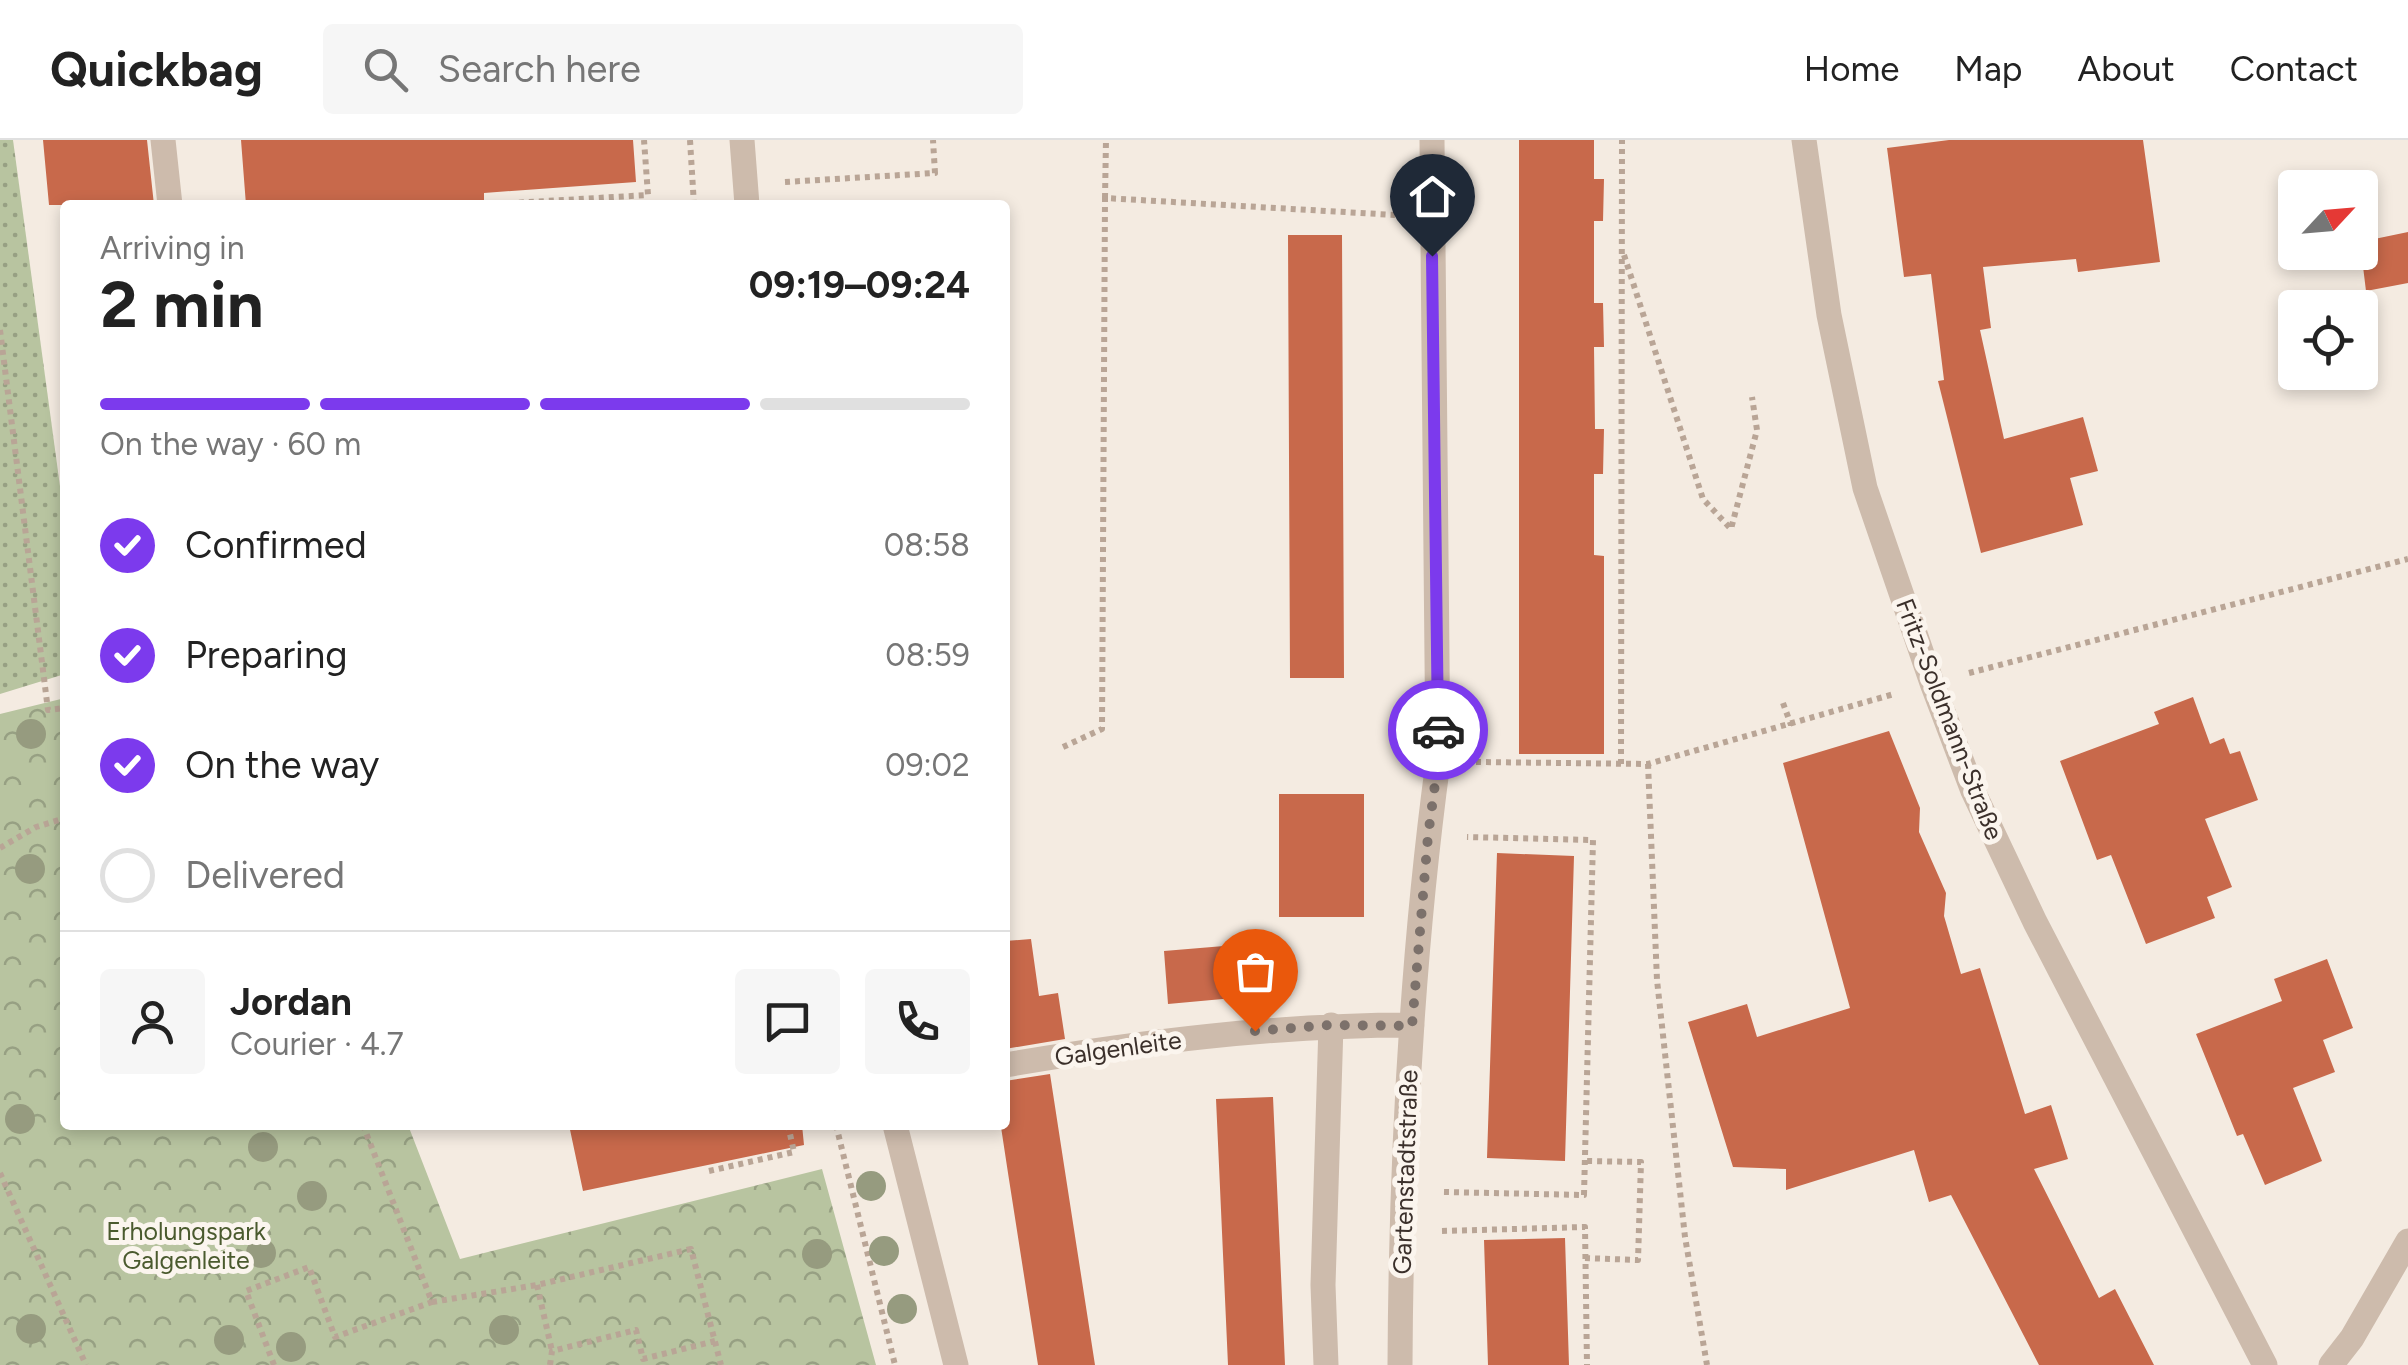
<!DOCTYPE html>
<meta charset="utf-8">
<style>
body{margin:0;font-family:Figtree,sans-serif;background:#f6f6f6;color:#222;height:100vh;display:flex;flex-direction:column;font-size:38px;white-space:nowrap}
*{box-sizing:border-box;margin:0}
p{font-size:32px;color:#767676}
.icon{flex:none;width:55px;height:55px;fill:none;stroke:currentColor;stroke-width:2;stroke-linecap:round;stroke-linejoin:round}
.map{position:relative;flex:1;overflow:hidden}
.drawer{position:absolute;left:60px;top:60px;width:950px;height:930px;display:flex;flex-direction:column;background:#fff;border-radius:10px;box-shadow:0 5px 15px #0003}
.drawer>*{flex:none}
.needle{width:65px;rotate:64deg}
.controls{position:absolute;left:2278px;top:30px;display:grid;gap:20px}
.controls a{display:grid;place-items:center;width:100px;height:100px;border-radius:10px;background:#fff;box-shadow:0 5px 15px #0003;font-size:50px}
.pin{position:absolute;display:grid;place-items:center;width:85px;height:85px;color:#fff;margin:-102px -42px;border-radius:50% 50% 50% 0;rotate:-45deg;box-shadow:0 0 10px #0007}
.pin .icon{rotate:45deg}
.courier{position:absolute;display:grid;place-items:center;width:100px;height:100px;margin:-50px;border:8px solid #7c3aed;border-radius:50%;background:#fff;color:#222;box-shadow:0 2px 12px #0007}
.overview em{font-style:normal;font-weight:700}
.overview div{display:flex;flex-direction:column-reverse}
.overview{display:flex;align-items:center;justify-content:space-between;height:170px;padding:0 40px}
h1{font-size:65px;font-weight:700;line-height:75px}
.bar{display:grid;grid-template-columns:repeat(4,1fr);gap:15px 10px;align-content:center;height:120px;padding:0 40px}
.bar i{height:12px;border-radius:8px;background:#e0e0e0}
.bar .selected{background:#7c3aed}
.bar p{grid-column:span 4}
.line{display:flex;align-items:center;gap:25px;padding:0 40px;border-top:2px solid #e0e0e0}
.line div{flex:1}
.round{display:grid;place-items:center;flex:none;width:105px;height:105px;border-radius:10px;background:#f6f6f6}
ol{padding:0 40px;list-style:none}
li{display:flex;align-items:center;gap:30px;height:110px}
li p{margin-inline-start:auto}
li .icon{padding:10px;border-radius:50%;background:#7c3aed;color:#fff;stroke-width:4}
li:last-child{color:#767676}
li i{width:55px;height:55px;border:5px solid #e0e0e0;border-radius:50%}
header{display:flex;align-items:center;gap:60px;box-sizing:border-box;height:140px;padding:0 50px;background:#fff;border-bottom:2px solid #e0e0e0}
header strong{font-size:48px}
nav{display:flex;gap:55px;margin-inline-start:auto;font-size:35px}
.search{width:700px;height:90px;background:#f6f6f6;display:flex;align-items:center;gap:25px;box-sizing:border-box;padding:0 35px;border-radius:10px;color:#767676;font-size:38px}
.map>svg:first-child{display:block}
.park{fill:url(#park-crowns)}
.garden{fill:url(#garden-dots)}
.building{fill:#c8694b}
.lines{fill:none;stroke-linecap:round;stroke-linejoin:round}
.path{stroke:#b9a596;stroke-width:6;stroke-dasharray:5 5;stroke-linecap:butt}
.service{stroke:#cdbbac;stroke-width:25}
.minor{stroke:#cdbbac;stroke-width:25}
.tree{fill:#969b7f}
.done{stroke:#7c716b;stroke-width:10;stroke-dasharray:0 18}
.route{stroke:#7c3aed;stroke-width:12}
.labels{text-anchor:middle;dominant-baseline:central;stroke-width:10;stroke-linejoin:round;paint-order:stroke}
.street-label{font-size:25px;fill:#3b302b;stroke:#fbf5ee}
.park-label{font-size:25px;fill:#4a5a2e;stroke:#fbf5ee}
</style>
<header>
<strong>Quickbag</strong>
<div class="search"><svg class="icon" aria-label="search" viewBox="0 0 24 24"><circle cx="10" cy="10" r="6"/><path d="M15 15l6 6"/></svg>Search here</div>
<nav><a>Home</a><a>Map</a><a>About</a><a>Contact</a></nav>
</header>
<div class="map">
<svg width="2408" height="1225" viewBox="0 0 2408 1225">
<defs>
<pattern id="park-crowns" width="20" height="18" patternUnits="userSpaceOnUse" patternTransform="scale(2.5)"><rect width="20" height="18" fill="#b8c4a0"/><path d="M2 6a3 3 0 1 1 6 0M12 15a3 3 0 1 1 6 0" fill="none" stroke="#97a083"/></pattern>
<pattern id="garden-dots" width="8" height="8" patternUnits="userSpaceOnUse" patternTransform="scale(2.5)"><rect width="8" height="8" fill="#b8c4a0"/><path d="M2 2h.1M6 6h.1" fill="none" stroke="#97a083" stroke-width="1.8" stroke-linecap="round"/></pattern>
</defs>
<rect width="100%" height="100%" fill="#f4ebe1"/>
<path class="park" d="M65,558V985H408L460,1119L822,1029L876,1225H0V574Z"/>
<path class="garden" d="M0,0H13L65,383V534L0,554Z"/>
<path class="building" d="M43,0H147L154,65H49Z
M241,0H633L636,42L484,53V60L413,65H246Z
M1519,0H1594V39H1604L1603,81H1594V163H1603L1604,207H1594L1595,289H1604L1603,334H1594V415L1604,416V614H1519Z
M1949,0H2143L2160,122L2078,132L2076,119L1983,127L1991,188L1980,190L2004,299L2083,277L2098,331L2070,338L2083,385L1981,413L1938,241L1944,240L1931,134L1904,137L1887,8Z
M2408,92V143L2366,151L2360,102Z
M1288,95H1342L1344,538H1290Z
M2193,557L2210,604L2224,598L2230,614L2240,611L2258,660L2205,679L2232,747L2207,757L2215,778L2146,804L2111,715L2097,720L2060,621L2159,584L2154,572Z
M1889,591L1920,668L1919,692L1946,753L1944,776L1961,834L1980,828L2025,974L2051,965L2068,1019L2034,1029L2099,1158L2115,1149L2154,1225H2039L1951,1055L1929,1062L1914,1010L1786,1050V1029L1733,1027L1688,882L1747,864L1757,897L1850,868L1783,623Z
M1279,654H1364V777H1279Z
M1497,713L1574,716L1565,1021L1487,1018Z
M1031,799L1039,856L1058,853L1065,899L1005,909V801Z
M1273,802L1278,854L1168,864L1164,811Z
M2327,819L2353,888L2323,900L2335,932L2293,948L2322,1021L2265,1045L2243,994L2237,996L2196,894L2282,861L2274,839Z
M1050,934L1064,1025L1095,1225H1038L1008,1033L1001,987L1005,986V941Z
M1273,957L1285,1225H1228L1216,959Z
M569,985H802L804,1005L583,1051Z
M1565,1098L1569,1225H1488L1484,1100Z"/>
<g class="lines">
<path class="path" d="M690,0L694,65
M785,42L935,33L933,0
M1105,58L1106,0
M479,65L648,55L644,0
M1624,115L1703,359L1731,389L1757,290L1752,257
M0,190L48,570L65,568
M1969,533L2408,419
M1783,563L1791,585
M1063,607L1102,589L1105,58L1395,75
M1476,622L1648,624L1894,554
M1621,624L1622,0
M1648,624L1657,840L1685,1097L1707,1225
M0,708L36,687L65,678
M363,985L432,1162L537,1145L691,1109L721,1225
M836,985L895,1225
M709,1031L794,1012L788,985
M0,1033L86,1225
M1444,1052L1584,1055L1593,700L1467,697
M1442,1091L1585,1087L1587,1225
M1585,1118L1638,1120L1641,1022L1586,1021
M537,1145L552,1211
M274,1225L246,1151L309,1127L335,1197L432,1162
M550,1225L552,1211L636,1190L643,1219L715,1201"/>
<path class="service" d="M163,0L170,65"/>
<path class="minor" d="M742,0L747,65
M1804,0L1829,175L1865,348L1932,543L1973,651L2035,782L2265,1225
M1005,925C1140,902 1275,885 1412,885
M895,985L956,1225
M1326,1225L1323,1145L1331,885
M1400,1225C1401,1024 1411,822 1438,622L1432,0
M2331,1225L2352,1198L2408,1101"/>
</g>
<g class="tree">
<circle cx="31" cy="594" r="15"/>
<circle cx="30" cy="729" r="15"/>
<circle cx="20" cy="979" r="15"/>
<circle cx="263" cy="1007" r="15"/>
<circle cx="871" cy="1046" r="15"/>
<circle cx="312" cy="1056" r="15"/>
<circle cx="884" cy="1111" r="15"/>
<circle cx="261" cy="1113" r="15"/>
<circle cx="817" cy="1114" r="15"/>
<circle cx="902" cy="1169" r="15"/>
<circle cx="31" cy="1189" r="15"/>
<circle cx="504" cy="1190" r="15"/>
<circle cx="229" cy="1200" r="15"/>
<circle cx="291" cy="1207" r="15"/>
</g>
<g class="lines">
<path class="done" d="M1255,891L1330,885L1412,886L1428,696L1438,622V590"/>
<path class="route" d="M1432,116L1438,590"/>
</g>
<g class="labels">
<g class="street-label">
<text transform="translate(1950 579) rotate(69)">Fritz-Soldmann-Straße</text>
<text transform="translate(1118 908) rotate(-8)">Galgenleite</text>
<text transform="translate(1405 1032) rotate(-88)">Gartenstadtstraße</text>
</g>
<g class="park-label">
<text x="186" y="1091">Erholungspark<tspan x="186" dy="29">Galgenleite</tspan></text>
</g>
</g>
</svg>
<div class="controls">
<a><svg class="needle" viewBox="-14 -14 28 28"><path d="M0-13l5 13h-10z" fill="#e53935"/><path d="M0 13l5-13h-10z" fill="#767676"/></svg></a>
<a><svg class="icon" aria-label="locate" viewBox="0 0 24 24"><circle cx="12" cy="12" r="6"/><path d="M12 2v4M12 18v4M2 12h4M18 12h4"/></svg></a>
</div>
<div class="pin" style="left:1255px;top:891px;background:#ea580c"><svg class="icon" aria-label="bag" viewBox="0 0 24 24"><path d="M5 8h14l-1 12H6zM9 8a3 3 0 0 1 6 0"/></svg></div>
<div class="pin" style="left:1432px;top:116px;background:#1f2937"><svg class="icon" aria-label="home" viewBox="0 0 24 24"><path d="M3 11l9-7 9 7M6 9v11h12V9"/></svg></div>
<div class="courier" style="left:1438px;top:590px"><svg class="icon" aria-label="car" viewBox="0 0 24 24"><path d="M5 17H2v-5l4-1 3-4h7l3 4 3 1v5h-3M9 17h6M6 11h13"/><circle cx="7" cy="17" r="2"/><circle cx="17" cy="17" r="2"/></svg></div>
<section class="drawer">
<div class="overview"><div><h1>2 min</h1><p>Arriving in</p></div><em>09:19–09:24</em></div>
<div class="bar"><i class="selected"></i><i class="selected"></i><i class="selected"></i><i></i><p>On the way · 60 m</p></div>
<ol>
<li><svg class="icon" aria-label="check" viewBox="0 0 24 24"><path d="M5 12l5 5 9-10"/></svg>Confirmed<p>08:58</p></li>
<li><svg class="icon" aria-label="check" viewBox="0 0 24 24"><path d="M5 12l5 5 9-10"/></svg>Preparing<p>08:59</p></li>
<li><svg class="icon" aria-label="check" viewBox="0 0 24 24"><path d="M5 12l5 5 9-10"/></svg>On the way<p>09:02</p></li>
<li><i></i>Delivered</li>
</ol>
<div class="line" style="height:180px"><a class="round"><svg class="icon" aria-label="person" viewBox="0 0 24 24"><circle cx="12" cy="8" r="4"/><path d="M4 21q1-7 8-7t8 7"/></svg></a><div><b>Jordan</b><p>Courier · 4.7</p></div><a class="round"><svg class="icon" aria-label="chat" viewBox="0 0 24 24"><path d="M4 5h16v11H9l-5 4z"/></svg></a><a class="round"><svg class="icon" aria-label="phone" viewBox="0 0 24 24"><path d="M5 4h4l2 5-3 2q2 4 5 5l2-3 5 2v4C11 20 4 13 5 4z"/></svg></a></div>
</section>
</div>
